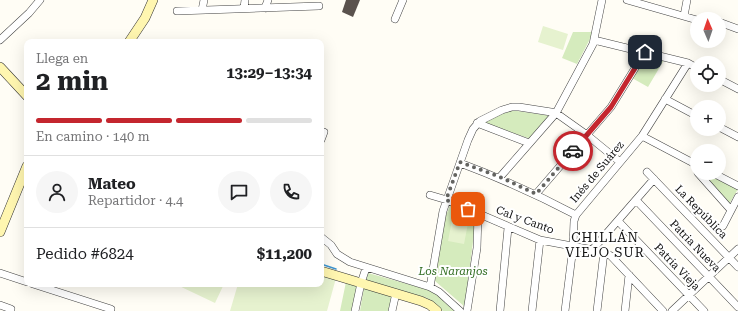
<!DOCTYPE html>
<html lang="es">
<meta charset="utf-8">
<style>
body{margin:0;font-family:"Roboto Serif",serif;background:#f6f6f6;color:#202124;height:100vh;display:flex;flex-direction:column;font-size:15px;white-space:nowrap}
*{box-sizing:border-box;margin:0}
p{font-size:13px;color:#757577}
.icon{flex:none;width:22px;height:22px;fill:none;stroke:currentColor;stroke-width:2;stroke-linecap:round;stroke-linejoin:round}
.map{position:relative;flex:1;overflow:hidden}
.drawer{position:absolute;left:24px;top:39px;width:300px;height:248px;display:flex;flex-direction:column;background:#fff;border-radius:8px;box-shadow:0 4px 16px #0002}
.drawer>*{flex:none}
.needle{width:26px;rotate:358deg}
.tools{position:absolute;left:690px;top:12px;display:grid;gap:8px}
.tools a{display:grid;place-items:center;width:36px;height:36px;border-radius:50%;background:#fff;box-shadow:0 4px 16px #0002;font-size:20px}
.pin{position:absolute;display:grid;place-items:center;width:34px;height:34px;color:#fff;margin:-17px;border-radius:8px;box-shadow:0 2px 6px #0006}
.courier{position:absolute;display:grid;place-items:center;width:40px;height:40px;margin:-20px;border:3px solid #c4262e;border-radius:50%;background:#fff;color:#222;box-shadow:0 1px 5px #0007}
.head em{font-style:normal;font-weight:700}
.head div{display:flex;flex-direction:column-reverse}
.head{display:flex;align-items:center;justify-content:space-between;height:68px;padding:0 12px}
h1{font-size:26px;font-weight:700;line-height:30px}
.bar{display:grid;grid-template-columns:repeat(4,1fr);gap:6px 4px;align-content:center;height:48px;padding:0 12px}
.bar i{height:5px;border-radius:3px;background:#e0e0e0}
.bar .current{background:#c4262e}
.bar p{grid-column:span 4}
.line{display:flex;align-items:center;gap:10px;padding:0 12px;border-top:1px solid #e0e0e0}
.line div{flex:1}
.round{display:grid;place-items:center;flex:none;width:42px;height:42px;border-radius:21px;background:#f6f6f6}
.map>svg:first-child{display:block}
.green{fill:#d5ebbd}
.pitch{fill:#e6f2cf}
.lines{fill:none;stroke-linecap:round;stroke-linejoin:round}
.stream{stroke:#3f96cf;stroke-width:1.5}
.building{fill:#5a524d}
.street-casing{stroke:#444;stroke-width:8}
.secondary-casing{stroke:#333;stroke-width:10}
.street{stroke:#fff;stroke-width:7}
.secondary{stroke:#fff6b0;stroke-width:9}
.done{stroke:#646461;stroke-width:4;stroke-dasharray:0 7.2}
.route{stroke:#c4262e;stroke-width:5}
.labels{text-anchor:middle;dominant-baseline:central;stroke-width:4;stroke-linejoin:round;paint-order:stroke}
.street-label{font-size:11px;fill:#111;stroke:#fff}
.park-label{font-size:11px;font-style:italic;fill:#2f6b1f;stroke:#fff}
.quarter-label{font-size:13px;letter-spacing:1px;fill:#111;stroke:#fff}
</style>
<div class="map">
<svg width="738" height="311" viewBox="0 0 738 311">
<rect width="100%" height="100%" fill="#fffdf5"/>
<path class="green" d="M573,32H592L591,37L577,64L562,58Z
M645,56L664,60L648,87L632,78Z
M510,111H517L551,116L531,139L484,123L497,116Z
M698,173H705L738,189L728,206Z
M450,205L476,217L465,307L435,281L445,218Z
M368,273L436,292L456,311H443L427,298L366,282Z
M346,282L359,285L354,311H340Z
M364,287L393,296L390,311H360Z"/>
<path class="pitch" d="M543,26L568,34L563,50L538,42Z
M453,215L469,218L464,244L448,241Z
M321,274L336,278L327,311H230L238,284H321Z
M175,284H224L215,303Z"/>
<g class="lines">
<path class="stream" d="M321,264L336,269"/>
</g>
<path class="building" d="M346,0H360L353,17L342,12Z"/>
<g class="lines">
<g class="street-casing">
<path id="street" d="M627,0L697,20
M244,8L245,0
M265,8L268,0
M202,10L204,0
M177,11L319,6
M684,16L687,0
M395,19L403,0
M719,22L738,29
M0,40L29,13L40,0
M594,40L688,63L697,68
M719,79L738,89
M665,99L697,116
M477,123L529,143
M719,127L738,137
M642,136L697,165
M321,140L324,132
M460,163C500,178 538,195 576,215
M647,172L738,267
M698,173L730,209
M713,173L738,186
M500,177L556,113L593,44L602,0
M536,194L611,107L645,52
M430,195L447,200L540,240L604,252L611,256L663,311
M636,200L738,307
M618,221L704,311
M723,226L738,197
M321,237L331,245L337,254L350,262L430,287L439,292L460,311
M593,249L654,179
M0,273L27,282
M33,284L111,309
M430,287L443,211L468,140L473,129L480,121L502,110L512,107H519L551,112L556,113L587,135L620,162
M0,305L11,309
M355,311L361,283L366,268
M392,311L396,293
M467,311L477,248L478,214
M500,311L508,228
M532,311L540,240
M565,311L573,247L574,221L576,215L642,136L688,63
M597,311L604,252
M625,311L629,275
M672,311L738,249"/>
</g>
<g class="secondary-casing">
<path id="secondary" d="M129,42L145,18L153,0
M0,67L27,96
M0,232L27,166
M321,271L421,301L430,305L437,311"/>
</g>
<use href="#street" class="street"/>
<use href="#secondary" class="secondary"/>
</g>
<g class="lines">
<path class="done" d="M468,209L446,200L460,162L500,177L536,194L573,151"/>
<path class="route" d="M573,151L611,107L645,52"/>
</g>
<g class="labels">
<g class="street-label">
<text transform="translate(597 172) rotate(-50)">Inés de Suárez</text>
<text transform="translate(701 212) rotate(46)">La República</text>
<text transform="translate(525 220) rotate(20)">Cal y Canto</text>
<text transform="translate(695 246) rotate(46)">Patria Nueva</text>
<text transform="translate(677 267) rotate(46)">Patria Vieja</text>
</g>
<g class="park-label">
<text x="453" y="271">Los Naranjos</text>
</g>
<g class="quarter-label">
<text x="605" y="237">CHILLÁN<tspan x="605" dy="15">VIEJO SUR</tspan></text>
</g>
</g>
</svg>
<div class="tools">
<a><svg class="needle" viewBox="-14 -14 28 28"><path d="M0-13l5 13h-10z" fill="#e53935"/><path d="M0 13l5-13h-10z" fill="#757577"/></svg></a>
<a><svg class="icon" aria-label="locate" viewBox="0 0 24 24"><circle cx="12" cy="12" r="6"/><path d="M12 2v4M12 18v4M2 12h4M18 12h4"/></svg></a>
<a>+</a>
<a>−</a>
</div>
<div class="pin" style="left:468px;top:209px;background:#ea580c"><svg class="icon" aria-label="bag" viewBox="0 0 24 24"><path d="M5 8h14l-1 12H6zM9 8a3 3 0 0 1 6 0"/></svg></div>
<div class="pin" style="left:645px;top:52px;background:#1f2937"><svg class="icon" aria-label="home" viewBox="0 0 24 24"><path d="M3 11l9-7 9 7M6 9v11h12V9"/></svg></div>
<div class="courier" style="left:573px;top:151px"><svg class="icon" aria-label="car" viewBox="0 0 24 24"><path d="M5 17H2v-5l4-1 3-4h7l3 4 3 1v5h-3M9 17h6M6 11h13"/><circle cx="7" cy="17" r="2"/><circle cx="17" cy="17" r="2"/></svg></div>
<section class="drawer">
<div class="head"><div><h1>2 min</h1><p>Llega en</p></div><em>13:29–13:34</em></div>
<div class="bar"><i class="current"></i><i class="current"></i><i class="current"></i><i></i><p>En camino · 140 m</p></div>
<div class="line" style="height:72px"><a class="round"><svg class="icon" aria-label="person" viewBox="0 0 24 24"><circle cx="12" cy="8" r="4"/><path d="M4 21q1-7 8-7t8 7"/></svg></a><div><b>Mateo</b><p>Repartidor · 4.4</p></div><a class="round"><svg class="icon" aria-label="chat" viewBox="0 0 24 24"><path d="M4 5h16v11H9l-5 4z"/></svg></a><a class="round"><svg class="icon" aria-label="phone" viewBox="0 0 24 24"><path d="M5 4h4l2 5-3 2q2 4 5 5l2-3 5 2v4C11 20 4 13 5 4z"/></svg></a></div>
<div class="line" style="height:52px"><div>Pedido #6824</div><b>$11,200</b></div>
</section>
</div>
